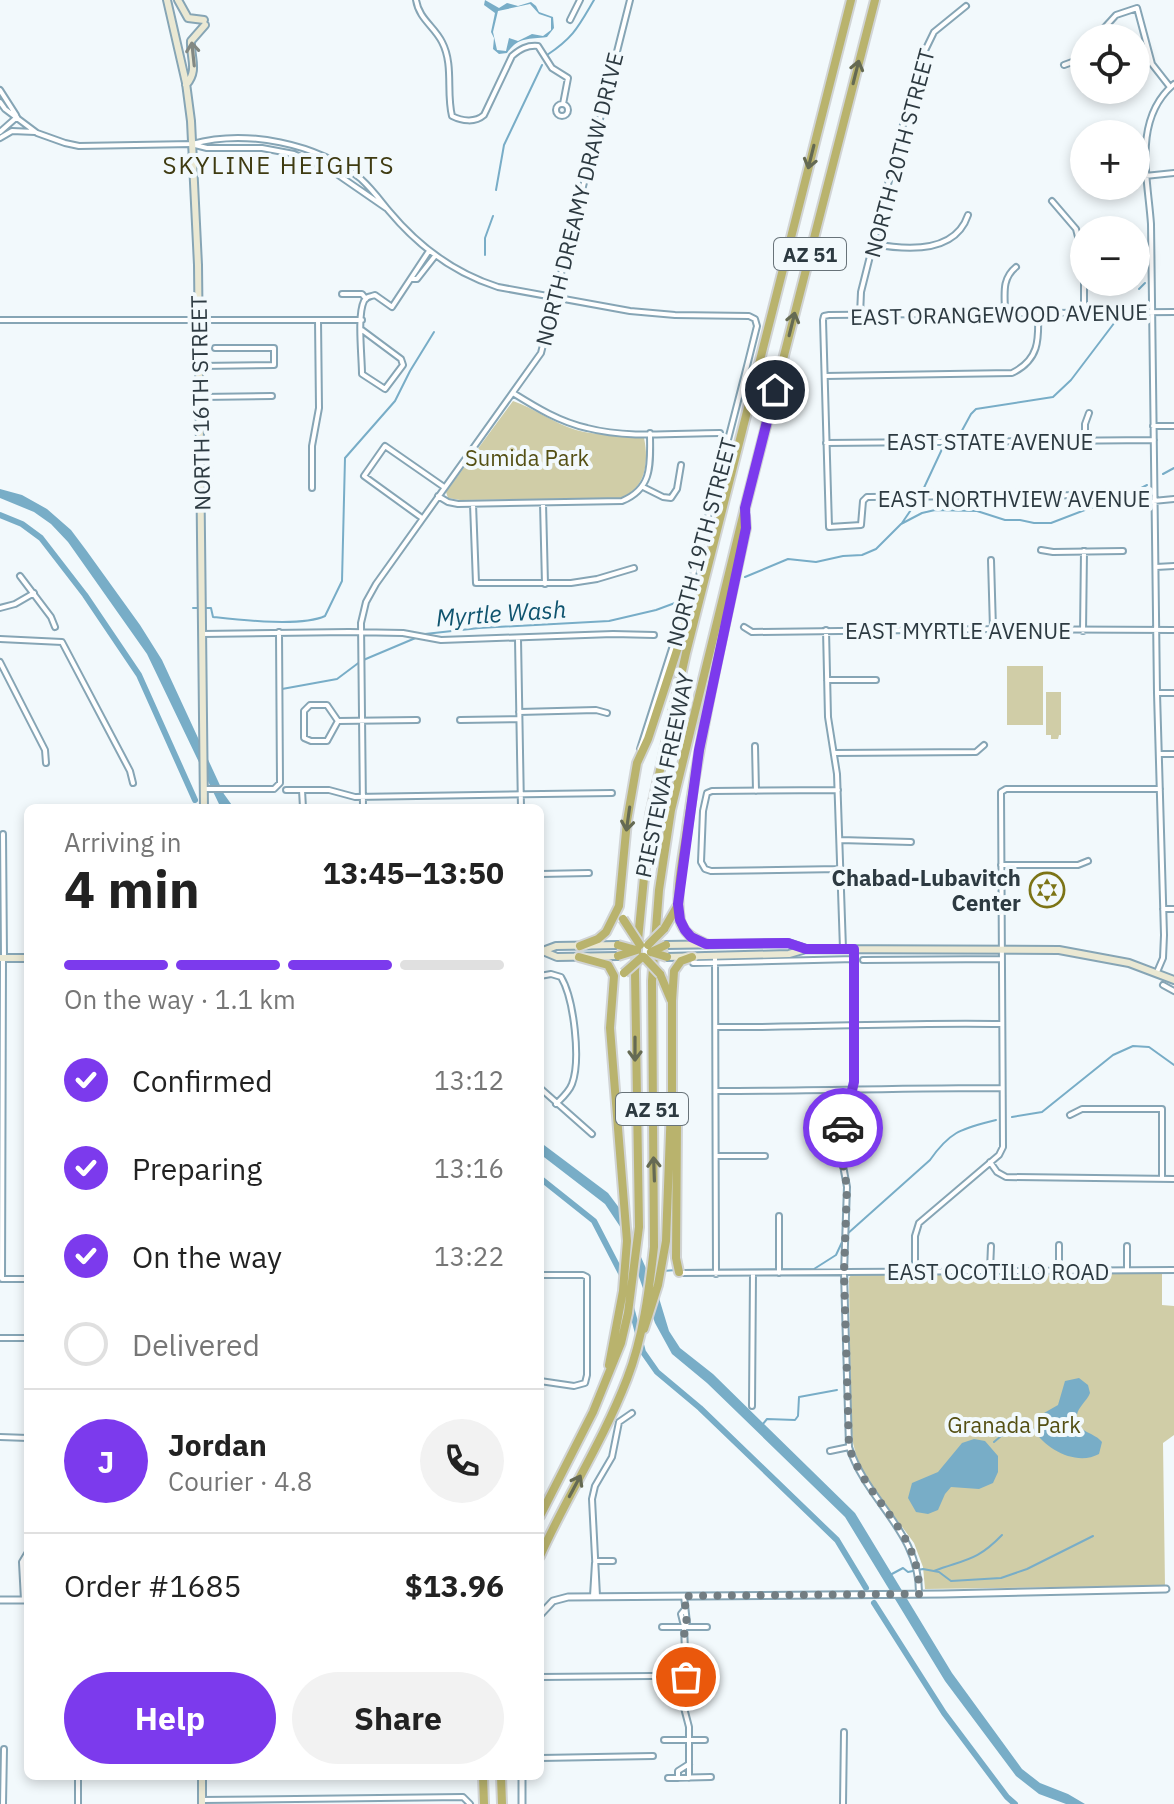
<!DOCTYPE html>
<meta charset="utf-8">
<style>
body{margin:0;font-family:"IBM Plex Sans",sans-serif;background:#f2f2f2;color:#222;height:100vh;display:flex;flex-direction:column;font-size:30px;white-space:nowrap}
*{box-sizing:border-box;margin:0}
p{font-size:26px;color:#767676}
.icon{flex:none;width:44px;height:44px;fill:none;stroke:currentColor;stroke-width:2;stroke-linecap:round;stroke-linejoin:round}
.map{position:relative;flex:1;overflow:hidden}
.panel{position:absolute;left:24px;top:804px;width:520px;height:976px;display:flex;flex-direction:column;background:#fff;border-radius:12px;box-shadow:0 4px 12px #0003}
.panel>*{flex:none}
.tools{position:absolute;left:1070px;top:24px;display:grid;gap:16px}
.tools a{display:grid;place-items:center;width:80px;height:80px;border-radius:50%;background:#fff;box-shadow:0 4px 12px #0003;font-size:40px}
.pin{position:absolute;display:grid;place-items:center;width:68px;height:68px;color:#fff;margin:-34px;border:4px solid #fff;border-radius:50%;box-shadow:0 2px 8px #0007}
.courier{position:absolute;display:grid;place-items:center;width:80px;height:80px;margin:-40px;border:6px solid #7c3aed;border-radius:50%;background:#fff;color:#222;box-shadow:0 2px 10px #0007}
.summary em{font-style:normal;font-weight:700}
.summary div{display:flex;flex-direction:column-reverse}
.summary{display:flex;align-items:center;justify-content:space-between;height:136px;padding:0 40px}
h1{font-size:52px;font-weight:700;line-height:60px}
.bar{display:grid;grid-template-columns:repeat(4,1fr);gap:12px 8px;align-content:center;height:96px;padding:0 40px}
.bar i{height:10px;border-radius:6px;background:#e0e0e0}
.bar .current{background:#7c3aed}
.bar p{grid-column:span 4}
.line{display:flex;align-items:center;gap:20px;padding:0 40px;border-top:2px solid #e0e0e0}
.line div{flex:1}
.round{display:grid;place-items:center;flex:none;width:84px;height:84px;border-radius:42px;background:#f2f2f2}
ol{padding:0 40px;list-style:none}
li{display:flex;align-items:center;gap:24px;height:88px}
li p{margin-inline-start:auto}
li .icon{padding:8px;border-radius:50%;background:#7c3aed;color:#fff;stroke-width:4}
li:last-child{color:#767676}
li i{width:44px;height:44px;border:4px solid #e0e0e0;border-radius:50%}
.action{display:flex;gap:16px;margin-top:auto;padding:16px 40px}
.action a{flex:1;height:92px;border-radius:48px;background:#7c3aed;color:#fff;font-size:32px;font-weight:700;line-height:92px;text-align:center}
.action a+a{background:#f2f2f2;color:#222}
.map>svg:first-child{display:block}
.green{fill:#d0cda7}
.water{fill:#78adc7;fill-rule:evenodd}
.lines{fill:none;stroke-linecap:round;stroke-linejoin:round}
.stream{stroke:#78adc7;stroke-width:2}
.canal{stroke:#78adc7;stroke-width:6}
.minor-casing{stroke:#86a5b5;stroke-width:8}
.tertiary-casing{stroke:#86a5b5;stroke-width:9}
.secondary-casing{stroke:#86a5b5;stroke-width:10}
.motorway-casing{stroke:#d1d4d5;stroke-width:12}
.minor{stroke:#fff;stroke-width:4}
.tertiary{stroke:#fff;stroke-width:5}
.secondary{stroke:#eae8d3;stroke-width:6}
.motorway{stroke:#b9b36d;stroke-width:8}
.motorway-bridge-casing{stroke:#d1d4d5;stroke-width:12;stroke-linecap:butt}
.motorway-bridge{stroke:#b9b36d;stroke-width:8}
.oneway{stroke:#828883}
.oneway2{stroke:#656a53}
.done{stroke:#727d82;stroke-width:8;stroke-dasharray:0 14.4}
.route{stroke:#7c3aed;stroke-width:10}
.labels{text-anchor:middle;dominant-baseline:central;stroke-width:8;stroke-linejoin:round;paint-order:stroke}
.shield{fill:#f2f9fc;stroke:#687379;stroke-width:2}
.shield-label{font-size:20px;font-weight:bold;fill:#2d3a41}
.street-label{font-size:22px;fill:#2d3a41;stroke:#f2f9fc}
.park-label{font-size:22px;fill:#544f13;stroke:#f2f9fc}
.poi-label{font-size:22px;font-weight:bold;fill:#2d3a41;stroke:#f2f9fc;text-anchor:end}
.neighbourhood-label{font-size:24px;letter-spacing:2px;fill:#3f3b11;stroke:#f2f9fc}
.water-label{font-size:24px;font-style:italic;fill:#0f546f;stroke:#f2f9fc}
</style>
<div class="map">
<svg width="1174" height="1804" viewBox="0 0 1174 1804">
<rect width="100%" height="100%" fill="#f2f9fc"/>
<path class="green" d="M513,401C534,408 553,423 576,430C598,436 621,434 644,438C649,462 646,489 620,498L460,500L448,498L446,492Z
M1007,666H1043V725H1007Z
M1046,692H1061V735H1059L1058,739H1051V735H1046Z
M1162,1273V1305L1174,1306V1435L1163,1443L1165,1586L925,1589L923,1567L914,1543L860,1470L853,1443L851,1422L849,1278L851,1275Z"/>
<path class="water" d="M485,0L499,8L507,3L518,6L531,2L536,6L539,12L553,17L554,28L547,37C528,40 519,36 507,53L499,54L493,49L494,38L491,32L495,13L484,5ZM530,4L539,14L551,18V30L543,36L532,34L518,41L509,38L506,51L497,50L493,32L498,11Z
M0,489L22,495L47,509L71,530L86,550L140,625L162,660L224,794L234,808H221L219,804L147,654L68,542L51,524L34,512L0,498Z
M540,1142L608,1193L620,1209L659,1298L669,1331L680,1348L713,1374L855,1513L952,1673L1022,1769L1040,1783L1068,1794L1085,1804H1066L1039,1794L1016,1776L945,1681L845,1517L707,1383L672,1354L655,1323L623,1231L605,1204L540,1154Z
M1079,1378L1088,1385L1090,1393C1087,1401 1078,1407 1077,1415C1074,1432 1095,1432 1102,1442L1099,1454C1077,1466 1046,1450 1034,1430L1037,1417L1058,1405L1065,1381Z
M974,1439L985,1441L998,1456V1472L993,1483L979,1489L951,1487L945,1494L938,1510L928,1514L916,1512L908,1498L912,1483L938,1472L962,1443Z"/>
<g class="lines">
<path class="stream" d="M547,55C574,37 578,27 594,0
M496,190L504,145L542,65
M485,255V238L493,216
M1139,289L1145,283
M959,436L971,414L976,409L1053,397L1071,380L1118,318
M1163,474L1174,468
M922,492L943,447
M1122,498L1147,485
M902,523L917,501
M745,577L788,559L816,562L843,556L862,555L876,549L901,524L922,513L935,510L977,511L1005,520H1020L1034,523H1051L1090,508H1113
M193,608H211L213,617C241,620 301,627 325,616L342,581L345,458L395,401L410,371L434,332
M282,689L337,679L361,661L425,634L479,628L609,621L656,610L683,600
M1012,1117L1042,1112L1113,1055L1133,1046L1149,1047L1174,1065
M846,1235L930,1160C951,1130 962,1129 996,1120
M683,1270L814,1269L836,1255L843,1240
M663,1271L676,1270
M762,1425L767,1419L795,1420L798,1416L799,1397L837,1390
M994,1442L1001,1436L1034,1430
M934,1571C966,1559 977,1561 1002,1535
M890,1575L903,1568L908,1572L923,1569L939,1572L951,1581L1001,1578L1027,1569L1093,1536"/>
<path class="canal" d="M0,515L22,524L41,538L85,595L139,675L195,800
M540,1178L594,1221L623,1277
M631,1307L643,1352L657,1372L700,1408L837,1540L866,1588
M874,1603L944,1713L1007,1797L1015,1804"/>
<g class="minor-casing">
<path id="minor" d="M416,0C419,19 434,26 442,42C454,65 446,92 452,116C462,121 475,123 484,115L512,56C520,49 527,45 538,46L552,68L568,78L563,104
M570,20L580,0
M1095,38L1116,15L1137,8L1152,64L1170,87
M1064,65L1075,61L1084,50
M0,90L16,115
M0,102L5,109L37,133L65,143L79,146L192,144C246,129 317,143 361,179C372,189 380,200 389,211C419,247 454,273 498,287L630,311L675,315L749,316L755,319L757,326L747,366L683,614L640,749
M556 110a6 6 0 1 1 12 0a6 6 0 1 1-12 0Z
M0,132L17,117
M0,138L12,131L35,132
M195,145L207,148H262L294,154L331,170L386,208
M1145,176L1174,173
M1052,201L1076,229L1084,260
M874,244C906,250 955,254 968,215
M412,279H417L435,256
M1084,282V313
M342,294H362L366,299
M1174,312L829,315L824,316L823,320L829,527L861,525L863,501L867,497L1092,495L1103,496L1122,504L1174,499
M1005,313C1005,295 1001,279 1016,267
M860,315L861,292L918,65L934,32L966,6
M0,320H362
M362,330L401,359L403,365L385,389L362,374C362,357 357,315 364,301C367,296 369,297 375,295L392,307L429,251
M200,366L274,365V348H215
M825,376L1012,373C1039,360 1039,340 1038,314
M513,393C537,408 560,422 587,428C629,439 677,433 720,433
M201,397L272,396
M1153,426H1174
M1085,440V424L1089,413
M826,443L1154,440
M643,487L663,497L671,498L677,489L681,465
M312,488V446L319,408L318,320
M438,496L448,502L458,504L622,501C654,488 650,462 650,433
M543,503L545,584
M473,504L476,583H571L597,579L634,568
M422,518L364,476L385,446L444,487
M1041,550L1053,552L1123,551
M991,560L993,629
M1156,567L1174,566
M20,576L51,617L55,627
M0,608L15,604L34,593
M744,627L752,632L993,629L1174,630
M826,630L828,717L837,774L843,949
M1083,631L1084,551
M202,634L349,632L403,633L441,640L613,634L654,635
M0,639L62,642L130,771L133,783
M518,639L521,808
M0,662L45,750L46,763
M827,680H876
M1157,693H1174
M310,705H327L338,721L327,741H311L304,738V711Z
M519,712L596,710L607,713
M460,720L519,719
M338,721L417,720
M755,746L756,791
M834,753L976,752L984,745
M1159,754H1174
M204,789H274L280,783L279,632
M286,790H329L355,797L612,793
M302,790L303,808
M838,790L712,791L707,793L703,811L701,862L705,869L711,871L840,869
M363,808L361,623L366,602L376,584L541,353L630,0
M3,834L4,958
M840,840L911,842
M1001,865H1078L1088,861
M540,874L589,873
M1163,909H1174
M854,949V1082L843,1122L842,1136V1160L847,1187L844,1273L849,1447C867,1502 920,1532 919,1594
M715,956L716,1274
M863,960L1000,959
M693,963L855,959
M1157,972L1163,958L1164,935L1157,693L1151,224C1148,179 1132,119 1174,84
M540,976L551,974L561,977C574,999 581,1060 572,1084C569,1092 562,1098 556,1104
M1163,985L1174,991
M716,1027C812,1028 906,1022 1002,1024
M540,1088L592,1134
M716,1091C811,1091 906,1088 1001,1088
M1070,1115L1082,1109H1162V1179
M716,1156H765
M990,1162L997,1172L1006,1177L1174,1179
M1059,1245V1270
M990,1270L991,1246
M1127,1270V1246
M915,1271V1236L919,1223L999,1155L1003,1147L1001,792L1006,789H1160
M681,1273L1174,1270
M779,1273V1216
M540,1275H583L587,1277V1375L585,1383L574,1386L540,1381
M2,1279L3,958
M2,1279H28
M0,1338H28
M752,1406L753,1273
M0,1437L28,1438
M830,1451L849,1447
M596,1561H613
M593,1596L595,1563
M597,1596L592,1499L595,1486L612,1457L619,1422L632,1413
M24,1600L22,1562L28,1552
M685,1609L681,1614L684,1626L686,1677L683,1704L689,1727V1778
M684,1626L687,1623L684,1596
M662,1627H707
M666,1664H704
M540,1677L652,1676
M664,1740H705
M540,1758L653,1756
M78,1776V1804
M668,1778L711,1777
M678,1778V1771L689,1764
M202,1800L463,1797L470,1804
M3,1804L4,1749
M843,1804L844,1732"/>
</g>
<g class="tertiary-casing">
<path id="tertiary" d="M0,1600H28
M540,1615L553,1601L568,1597L943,1594L1166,1589
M522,1804V1776"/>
</g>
<g class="secondary-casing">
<path id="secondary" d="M167,0L186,83L191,121L198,265L204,808
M178,0L188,18L204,20
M186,85C199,70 190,58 191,41L205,25
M666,945L788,943L806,949
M540,952L556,946L618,945
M545,952L557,957L618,956
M667,957L789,954L806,949L1059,950L1129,963L1174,980
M0,958H28
M202,1776V1804"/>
</g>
<g class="motorway-casing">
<path id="motorway" d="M664,929L678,905
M706,944C694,939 683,933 680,920C675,891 683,858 687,829C701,728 724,628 746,528L745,516
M580,946L598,939L606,932L619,906L627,821L637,763L648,739L697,589
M579,957L608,965L614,976L610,1028L627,1241L623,1291L609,1365
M660,974L671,1000
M679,1272L676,1258L677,1122L672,1097V1001L674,971L681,961L692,957
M644,1329L658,1285L666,1241L671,1106
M540,1516L593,1412L621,1343L628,1313L639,1227L635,971L650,815L686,653L851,0
M540,1556C567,1496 603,1441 627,1379C643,1338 649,1291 654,1247L652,981L659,890L671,810L745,508L875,0
M483,1776L484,1804
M501,1776L502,1804"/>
</g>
<use href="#minor" class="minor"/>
<use href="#tertiary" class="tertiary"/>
<use href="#secondary" class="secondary"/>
<use href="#motorway" class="motorway"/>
<g class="motorway-bridge-casing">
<path id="motorway-bridge" d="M623,919L640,945
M618,945L636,950
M648,945L664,929
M651,952L666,945
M651,952L667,957
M618,956L637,950
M644,957L660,974
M624,973L642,957"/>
</g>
<use href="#motorway-bridge" class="motorway-bridge"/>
</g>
<defs><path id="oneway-shaft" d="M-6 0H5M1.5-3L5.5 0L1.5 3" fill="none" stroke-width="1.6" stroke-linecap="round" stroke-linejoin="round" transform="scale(2)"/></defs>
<use class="oneway" href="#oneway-shaft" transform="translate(193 54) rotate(-96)"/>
<g class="oneway2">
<use href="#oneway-shaft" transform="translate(856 72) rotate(-76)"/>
<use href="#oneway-shaft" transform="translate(811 157) rotate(104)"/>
<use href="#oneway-shaft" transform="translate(792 324) rotate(-76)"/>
<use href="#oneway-shaft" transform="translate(628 819) rotate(98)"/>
<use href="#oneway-shaft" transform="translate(635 1049) rotate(90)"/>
<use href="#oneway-shaft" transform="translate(654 1169) rotate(-92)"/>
<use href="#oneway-shaft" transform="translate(575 1486) rotate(-62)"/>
</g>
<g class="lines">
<path class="done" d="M686,1677L684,1626C690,1618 684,1605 684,1596L919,1594C921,1530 868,1504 849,1447L844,1273L847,1187L842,1160L843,1128"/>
<path class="route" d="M775,390L745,508L746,528L699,750L678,904L680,920L685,930L691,937L706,944L788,943L806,949H854V1082L843,1128"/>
</g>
<defs>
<g id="synagogue-ring" transform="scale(1.8)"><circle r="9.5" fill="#f2f9fc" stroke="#7c7416" stroke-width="1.5"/><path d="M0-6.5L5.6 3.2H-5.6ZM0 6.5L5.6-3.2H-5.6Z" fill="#7c7416"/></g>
</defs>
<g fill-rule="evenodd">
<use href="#synagogue-ring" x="1047" y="890"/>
</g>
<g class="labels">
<g class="shield">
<rect x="774" y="238" width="72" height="32" rx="6"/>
<rect x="616" y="1093" width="72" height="32" rx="6"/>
</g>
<g class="shield-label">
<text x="810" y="254">AZ 51</text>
<text x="652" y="1109">AZ 51</text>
</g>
<g class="street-label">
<text transform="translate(899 153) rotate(-75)">NORTH 20TH STREET</text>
<text transform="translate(579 199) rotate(-76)">NORTH DREAMY DRAW DRIVE</text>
<text transform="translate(999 314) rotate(-1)">EAST ORANGEWOOD AVENUE</text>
<text transform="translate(200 403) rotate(-91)">NORTH 16TH STREET</text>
<text x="990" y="441">EAST STATE AVENUE</text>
<text x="1014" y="498">EAST NORTHVIEW AVENUE</text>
<text transform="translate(701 542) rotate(-75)">NORTH 19TH STREET</text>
<text x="958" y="630">EAST MYRTLE AVENUE</text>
<text transform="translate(664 775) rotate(-78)">PIESTEWA FREEWAY</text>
<text x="998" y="1271">EAST OCOTILLO ROAD</text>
</g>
<g class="park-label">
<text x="527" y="457">Sumida Park</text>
<text x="1014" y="1424">Granada Park</text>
</g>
<g class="poi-label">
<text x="1021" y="877">Chabad-Lubavitch<tspan x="1021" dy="25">Center</tspan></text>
</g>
<g class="neighbourhood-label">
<text x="279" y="165">SKYLINE HEIGHTS</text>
</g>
<g class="water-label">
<text transform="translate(501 613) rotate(-4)">Myrtle Wash</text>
</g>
</g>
</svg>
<div class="tools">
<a><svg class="icon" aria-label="locate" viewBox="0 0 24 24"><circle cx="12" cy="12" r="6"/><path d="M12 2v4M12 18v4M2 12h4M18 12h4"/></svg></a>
<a>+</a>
<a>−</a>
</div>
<div class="pin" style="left:686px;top:1677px;background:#ea580c"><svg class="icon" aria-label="bag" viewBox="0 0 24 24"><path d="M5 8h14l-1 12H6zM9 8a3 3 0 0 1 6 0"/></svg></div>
<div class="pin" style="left:775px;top:390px;background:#1f2937"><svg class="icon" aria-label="home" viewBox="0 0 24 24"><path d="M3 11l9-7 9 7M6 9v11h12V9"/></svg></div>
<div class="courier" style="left:843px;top:1128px"><svg class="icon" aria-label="car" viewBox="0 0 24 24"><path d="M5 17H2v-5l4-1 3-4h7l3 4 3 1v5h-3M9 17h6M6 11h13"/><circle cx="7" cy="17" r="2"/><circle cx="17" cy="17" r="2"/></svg></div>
<section class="panel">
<div class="summary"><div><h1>4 min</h1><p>Arriving in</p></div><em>13:45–13:50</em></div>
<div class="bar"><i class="current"></i><i class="current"></i><i class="current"></i><i></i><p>On the way · 1.1 km</p></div>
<ol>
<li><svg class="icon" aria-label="check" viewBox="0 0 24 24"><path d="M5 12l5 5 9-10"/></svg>Confirmed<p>13:12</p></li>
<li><svg class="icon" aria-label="check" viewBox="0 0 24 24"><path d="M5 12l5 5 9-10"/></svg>Preparing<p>13:16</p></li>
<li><svg class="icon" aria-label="check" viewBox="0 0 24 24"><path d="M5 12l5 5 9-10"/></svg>On the way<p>13:22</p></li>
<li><i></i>Delivered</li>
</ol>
<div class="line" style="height:144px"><b class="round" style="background:#7c3aed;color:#fff">J</b><div><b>Jordan</b><p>Courier · 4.8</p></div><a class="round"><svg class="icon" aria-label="phone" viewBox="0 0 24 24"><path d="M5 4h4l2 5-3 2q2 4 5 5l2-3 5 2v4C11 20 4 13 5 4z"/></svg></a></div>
<div class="line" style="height:104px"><div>Order #1685</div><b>$13.96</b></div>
<div class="action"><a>Help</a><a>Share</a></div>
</section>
</div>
